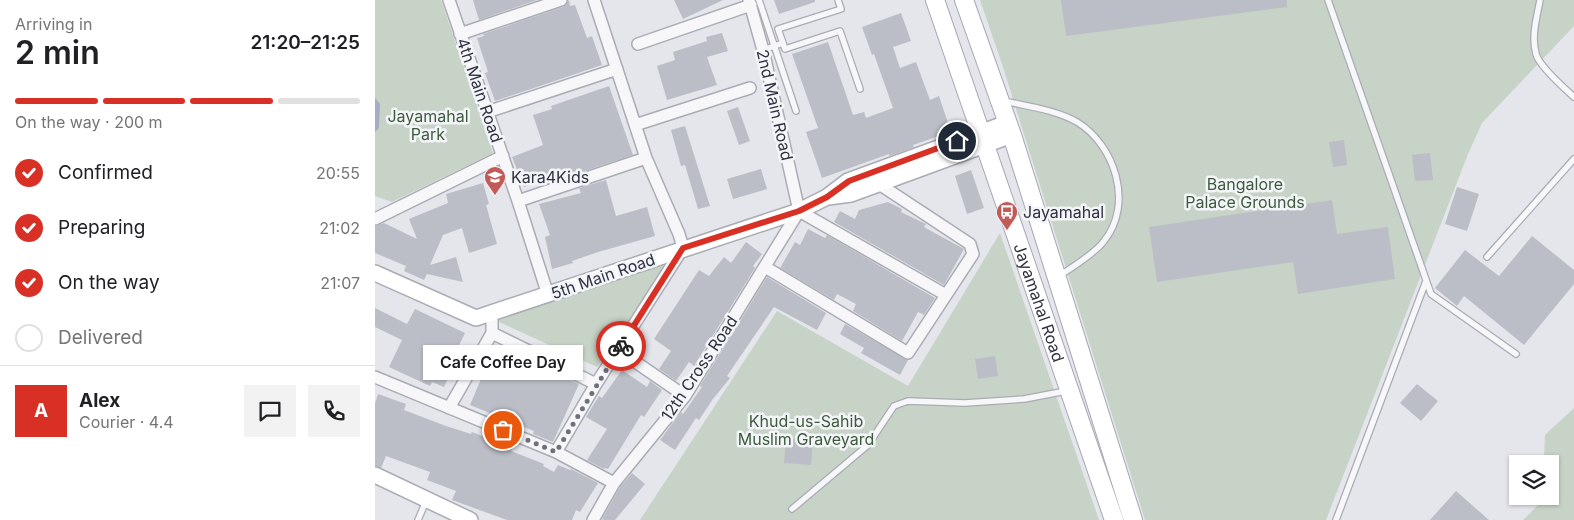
<!DOCTYPE html>
<meta charset="utf-8">
<style>
body{margin:0;font-family:Inter,sans-serif;background:#f2f2f2;color:#202124;height:100vh;display:flex;flex-direction:column;font-size:19px;white-space:nowrap}
*{box-sizing:border-box;margin:0}
p{font-size:16px;color:#757577}
.icon{flex:none;width:28px;height:28px;fill:none;stroke:currentColor;stroke-width:2;stroke-linecap:round;stroke-linejoin:round}
.map{position:relative;flex:1;overflow:hidden}
.details{display:flex;flex-direction:column;background:#fff;width:375px}
.details>*{flex:none}
.tools{position:absolute;left:1134px;top:455px;display:grid;gap:10px}
.tools a{display:grid;place-items:center;width:50px;height:50px;border-radius:0px;background:#fff;box-shadow:0 1px 4px #0004;font-size:25px}
.pin{position:absolute;display:grid;place-items:center;width:42px;height:42px;color:#fff;margin:-21px;border:2px solid #fff;border-radius:50%;box-shadow:0 1px 5px #0007}
.courier{position:absolute;display:grid;place-items:center;width:50px;height:50px;margin:-25px;border:4px solid #d93025;border-radius:50%;background:#fff;color:#222;box-shadow:0 1px 6px #0007}
.bubble{position:absolute;height:35px;border-radius:0px;background:#fff;box-shadow:0 1px 4px #0004;font-size:16px;font-weight:600;line-height:35px;text-align:center}
.headline em{font-style:normal;font-weight:600}
.headline div{display:flex;flex-direction:column-reverse}
.headline{display:flex;align-items:center;justify-content:space-between;height:85px;padding:0 15px}
h1{font-size:32px;font-weight:600;line-height:38px}
.bar{display:grid;grid-template-columns:repeat(4,1fr);gap:8px 5px;align-content:center;height:60px;padding:0 15px}
.bar i{height:6px;border-radius:4px;background:#e0e0e0}
.bar .active{background:#d93025}
.bar p{grid-column:span 4}
.line{display:flex;align-items:center;gap:12px;padding:0 15px;border-top:1px solid #e0e0e0}
.line div{flex:1}
.round{display:grid;place-items:center;flex:none;width:52px;height:52px;border-radius:0px;background:#f2f2f2}
ol{padding:0 15px;list-style:none}
li{display:flex;align-items:center;gap:15px;height:55px}
li p{margin-inline-start:auto}
li .icon{padding:5px;border-radius:50%;background:#d93025;color:#fff;stroke-width:4}
li:last-child{color:#757577}
li i{width:28px;height:28px;border:2px solid #e0e0e0;border-radius:50%}
main{display:flex;flex:1;min-height:0}
.map>svg:first-child{display:block}
.green{fill:#c7d3c6}
.water{fill:#a3aec6}
.building{fill:#bcbec7}
.lines{fill:none;stroke-linecap:round;stroke-linejoin:round}
.lane-casing{stroke:#aaacb5;stroke-width:8}
.street-casing{stroke:#aaacb5;stroke-width:14}
.secondary-casing{stroke:#aaacb5;stroke-width:18}
.primary-casing{stroke:#a5a8b5;stroke-width:20}
.lane{stroke:#f7f7f9;stroke-width:5.5}
.street{stroke:#f7f7f9;stroke-width:11}
.secondary{stroke:#fff;stroke-width:15}
.primary{stroke:#fff;stroke-width:18}
.done{stroke:#6e707c;stroke-width:5;stroke-dasharray:0 9}
.route{stroke:#d93025;stroke-width:6}
.labels{text-anchor:middle;dominant-baseline:central;stroke-width:5;stroke-linejoin:round;paint-order:stroke}
.street-label{font-size:16px;fill:#2e3141;stroke:#f4f5f8}
.park-label{font-size:16px;fill:#3c5b3c;stroke:#f4f5f8}
.poi-label{font-size:16px;fill:#2e3141;stroke:#f4f5f8;text-anchor:start}
</style>
<main>
<section class="details">
<div class="headline"><div><h1>2 min</h1><p>Arriving in</p></div><em>21:20–21:25</em></div>
<div class="bar"><i class="active"></i><i class="active"></i><i class="active"></i><i></i><p>On the way · 200 m</p></div>
<ol>
<li><svg class="icon" aria-label="check" viewBox="0 0 24 24"><path d="M5 12l5 5 9-10"/></svg>Confirmed<p>20:55</p></li>
<li><svg class="icon" aria-label="check" viewBox="0 0 24 24"><path d="M5 12l5 5 9-10"/></svg>Preparing<p>21:02</p></li>
<li><svg class="icon" aria-label="check" viewBox="0 0 24 24"><path d="M5 12l5 5 9-10"/></svg>On the way<p>21:07</p></li>
<li><i></i>Delivered</li>
</ol>
<div class="line" style="height:90px"><b class="round" style="background:#d93025;color:#fff">A</b><div><b>Alex</b><p>Courier · 4.4</p></div><a class="round"><svg class="icon" aria-label="chat" viewBox="0 0 24 24"><path d="M4 5h16v11H9l-5 4z"/></svg></a><a class="round"><svg class="icon" aria-label="phone" viewBox="0 0 24 24"><path d="M5 4h4l2 5-3 2q2 4 5 5l2-3 5 2v4C11 20 4 13 5 4z"/></svg></a></div>
</section>
<div class="map">
<svg width="1199" height="520" viewBox="0 0 1199 520">
<rect width="100%" height="100%" fill="#e4e6eb"/>
<path class="green" d="M0,0H66L118,153L17,202L0,196Z
M605,0H1199V26L1107,123L1093,154L951,520H770L626,61Z
M625,233L724,520H265L402,311L533,386Z
M296,258L222,367L120,320Z
M1199,408V520H1148L1167,501V496H1175V464H1169L1170,435Z"/>
<path class="water" d="M0,98L5,104L4,128L0,132Z"/>
<path class="building" d="M98,0H162L104,20Z
M194,0L195,6L200,5L212,38L217,36L227,65L120,101L110,73L113,72L102,38L109,36L108,34L188,7Z
M299,0H348L308,19Z
M399,0H440V2L404,14Z
M686,0H912V7L691,36Z
M526,13L536,41L518,47L525,68L541,62L555,100L564,96L576,132L538,145L539,147L523,153L514,156V154L447,178L431,132L443,128L417,54L453,42L478,115L489,112L491,118L518,108L499,54L497,55L487,27Z
M347,33L353,51L332,57L342,85L292,100L282,66L300,60L298,52L332,41L331,37Z
M234,86L258,155L200,174L199,172L179,179L178,176L149,187L137,157L168,145L158,115L177,109L176,106Z
M363,107L375,141L364,145L352,111Z
M310,126L335,206L323,209L310,165L306,166L296,130Z
M969,140L972,165L958,167L954,142Z
M1055,153L1058,180L1040,181L1037,155Z
M386,169L392,189L358,199L352,179Z
M596,170L609,208L592,214L580,176Z
M231,180L241,216L272,207L280,236L223,252L197,261L198,263L177,269L170,237L175,235L164,204L206,193L204,188Z
M108,183L114,204L111,205L122,244L94,253L87,228L68,235L55,265L81,257L88,282L52,274L49,280L29,271L31,266L0,253V226L9,223L42,239L34,219L73,203L71,194Z
M1082,187L1104,194L1092,231L1070,224Z
M957,200L962,234L1013,227L1020,279L923,294L918,262L782,282L774,227Z
M513,202L527,209L526,212L551,224L549,227L589,249L569,285L459,222L465,211L480,219L484,210Z
M433,229L450,238L452,235L560,298L549,315L543,312L527,341L478,311L481,304L462,294L459,300L405,268L420,242L425,245Z
M1157,236L1199,270V284L1149,345L1089,296L1082,306L1060,288L1090,250L1124,276Z
M371,242L387,254L378,266L380,268L319,366L314,362L301,381L284,369L296,351L279,339L324,270L334,276L349,257L356,263Z
M392,277L451,313L442,330L399,307L352,376L355,378L338,399L324,420L321,418L300,450L285,440L306,412L308,414L327,387L325,386Z
M0,308L32,324L40,309L90,333L75,364L79,366L69,387L57,382L55,386L14,367L27,340L0,327Z
M470,324L533,360L525,375L486,353L489,348L465,334Z
M119,348L134,354L132,358L157,369V367L181,378L182,374L204,384L178,442L158,434L159,431L95,405Z
M620,356L623,376L603,379L600,359Z
M247,370L272,387L275,381L287,390L269,417L266,415L233,469L230,468L229,469L212,460L232,429L211,417L224,396L227,398Z
M1042,384L1063,401L1046,421L1025,403Z
M3,394L31,404L29,410L71,426L96,434L97,432L120,441V443L137,449L136,451L169,464L168,466L179,472L183,465L195,470L196,469L223,483L205,512L201,510L197,520H132L77,500L81,491L52,480L55,472L11,456L6,468L0,466V403Z
M411,438L438,440L436,465L409,463Z
M257,473L270,484L240,520H229L227,519L245,487Z
M1081,491L1114,520H1055Z"/>
<g class="lines">
<g class="lane-casing">
<path id="lane" d="M384,0L421,111
M953,0L1056,294L1141,354
M1165,0C1162,17 1156,36 1161,54C1164,66 1189,88 1199,97
M408,43L410,49L465,31L485,89
M388,50L408,43L403,29L466,9L463,0
M629,101C651,106 682,110 702,122C740,145 759,204 729,241C722,251 695,269 684,276
M1112,257L1199,159
M417,509L493,445L519,406L533,401L590,403L649,399L691,391
M43,520L51,501
M961,520L1051,281"/>
</g>
<g class="street-casing">
<path id="street" d="M74,0L143,201L173,295
M374,0L388,50L424,211
M85,34L186,0
M263,44L376,5
M112,112L242,69
M260,125L375,88
M143,201L271,158
M424,211L571,295
M0,219L128,156
M390,267L533,353L598,254L595,244L504,184
M117,313V333L221,384
M243,350L310,396
M0,377L181,452L239,483
M74,408L117,333
M181,452L221,384L308,248L304,234L271,158L219,0
M218,520L239,483L310,396L424,211"/>
</g>
<g class="secondary-casing">
<path id="secondary" d="M453,197L476,194L637,135
M0,273L101,318L424,211L452,197L473,181L632,123
M0,475L95,520"/>
</g>
<g class="primary-casing">
<g id="primary">
<path id="s1" d="M560,0L739,520"/>
<path d="M589,0L637,135L758,520"/>
</g>
</g>
<use href="#lane" class="lane"/>
<use href="#street" class="street"/>
<use href="#secondary" class="secondary"/>
<use href="#primary" class="primary"/>
</g>
<g class="lines">
<path class="done" d="M128,430L181,452L246,346"/>
<path class="route" d="M246,346L308,248L424,211L452,197L474,181L582,141"/>
</g>
<defs>
<g id="school-pin" transform="scale(1.125)"><path d="M0 17L-7.5 6A9.5 9.5 0 1 1 7.5 6Z" fill="#c15b58" stroke="#f4f5f8"/><path d="M0-5L7-2L0 1L-7-2ZM-4 1L0 2.5L4 1V4Q0 6-4 4Z" fill="#fff"/></g>
<g id="bus-pin" transform="scale(1.125)"><path d="M0 17L-7.5 6A9.5 9.5 0 1 1 7.5 6Z" fill="#c15b58" stroke="#f4f5f8"/><path d="M-5-6H5V4H4V6H2V4H-2V6H-4V4H-5ZM-3.5-4V0h7V-4ZM-3.5 1.2v1.5H-2V1.2ZM2 1.2v1.5H3.5V1.2Z" fill="#fff"/></g>
</defs>
<g fill-rule="evenodd">
<use href="#school-pin" x="120" y="177"/>
<use href="#bus-pin" x="632" y="212"/>
</g>
<g class="labels">
<g class="street-label">
<text transform="translate(105 90) rotate(71)">4th Main Road</text>
<text transform="translate(400 105) rotate(77)">2nd Main Road</text>
<text transform="translate(228 276) rotate(-19)">5th Main Road</text>
<text stroke="none"><textPath href="#s1" startOffset="320">Jayamahal Road</textPath></text>
<text transform="translate(324 368) rotate(-56)">12th Cross Road</text>
</g>
<g class="park-label">
<text x="53" y="116">Jayamahal<tspan x="53" dy="18">Park</tspan></text>
<text x="870" y="184">Bangalore<tspan x="870" dy="18">Palace Grounds</tspan></text>
<text x="431" y="421">Khud-us-Sahib<tspan x="431" dy="18">Muslim Graveyard</tspan></text>
</g>
<g class="poi-label">
<text x="136" y="177">Kara4Kids</text>
<text x="648" y="212">Jayamahal</text>
</g>
</g>
</svg>
<div class="tools">
<a><svg class="icon" aria-label="layers" viewBox="0 0 24 24"><path d="M12 4l9 5-9 5-9-5zM3 14l9 5 9-5"/></svg></a>
</div>
<div class="pin" style="left:128px;top:430px;background:#ea580c"><svg class="icon" aria-label="bag" viewBox="0 0 24 24"><path d="M5 8h14l-1 12H6zM9 8a3 3 0 0 1 6 0"/></svg></div>
<div class="pin" style="left:582px;top:141px;background:#1f2937"><svg class="icon" aria-label="home" viewBox="0 0 24 24"><path d="M3 11l9-7 9 7M6 9v11h12V9"/></svg></div>
<div class="courier" style="left:246px;top:346px"><svg class="icon" aria-label="bike" viewBox="0 0 24 24"><circle cx="6" cy="16" r="4"/><circle cx="18" cy="16" r="4"/><path d="M6 16l4-8h5l3 8M10 8l3 8H6M13 5h3"/></svg></div>
<div class="bubble" style="left:48px;top:345px;width:160px">Cafe Coffee Day</div>
</div>
</main>
